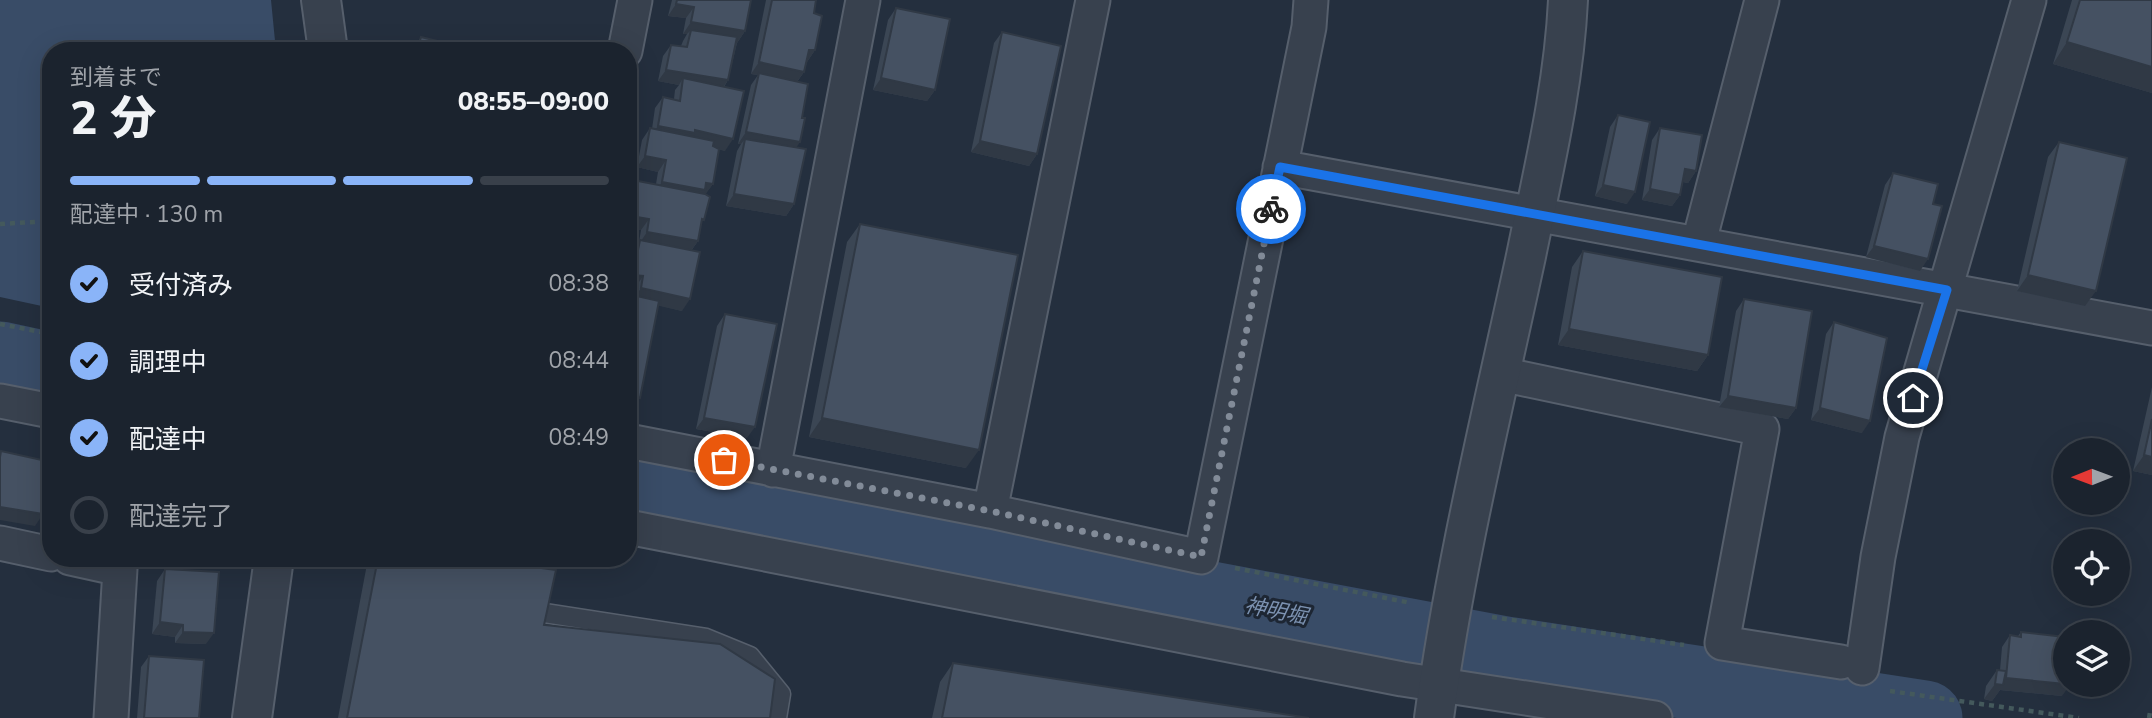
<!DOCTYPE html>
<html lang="ja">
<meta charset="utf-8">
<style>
body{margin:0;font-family:"Nunito Sans","Noto Sans JP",sans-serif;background:#242b36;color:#f1f3f6;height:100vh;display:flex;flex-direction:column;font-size:26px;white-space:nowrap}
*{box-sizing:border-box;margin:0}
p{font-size:23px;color:#a0a4aa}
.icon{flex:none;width:38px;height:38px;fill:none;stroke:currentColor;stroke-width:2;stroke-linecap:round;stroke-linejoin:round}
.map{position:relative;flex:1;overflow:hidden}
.drawer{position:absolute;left:42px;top:42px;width:595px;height:525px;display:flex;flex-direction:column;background:#1b232e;border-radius:28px;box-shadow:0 7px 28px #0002,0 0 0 2px #39404a}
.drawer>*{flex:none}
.needle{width:46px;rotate:269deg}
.fabs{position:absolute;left:2053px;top:438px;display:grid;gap:14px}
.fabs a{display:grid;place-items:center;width:77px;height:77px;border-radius:50%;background:#1b232e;box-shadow:0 7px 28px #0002,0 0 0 2px #39404a;font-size:35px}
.pin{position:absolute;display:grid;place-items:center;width:60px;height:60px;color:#fff;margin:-30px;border:4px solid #fff;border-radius:50%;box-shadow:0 2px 7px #0007}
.courier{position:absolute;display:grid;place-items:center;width:70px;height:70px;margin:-35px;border:5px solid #1a73e8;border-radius:50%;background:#fff;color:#222;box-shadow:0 2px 9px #0007}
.headline em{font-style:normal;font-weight:800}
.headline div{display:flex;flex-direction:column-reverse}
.headline{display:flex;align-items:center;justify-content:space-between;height:119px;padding:0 28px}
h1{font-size:46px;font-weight:800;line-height:52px}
.bar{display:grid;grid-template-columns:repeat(4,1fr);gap:10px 7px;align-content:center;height:84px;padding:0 28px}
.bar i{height:9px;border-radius:5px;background:#39404a}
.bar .on{background:#8ab4f8}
.bar p{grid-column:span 4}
ol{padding:0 28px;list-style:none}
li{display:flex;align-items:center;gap:21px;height:77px}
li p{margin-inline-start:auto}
li .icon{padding:7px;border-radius:50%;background:#8ab4f8;color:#111;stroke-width:4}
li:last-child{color:#a0a4aa}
li i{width:38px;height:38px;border:4px solid #39404a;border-radius:50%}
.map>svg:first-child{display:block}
.water{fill:#394c67}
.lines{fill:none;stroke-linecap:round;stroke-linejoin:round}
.river{stroke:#394c67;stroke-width:75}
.service-casing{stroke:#565f6c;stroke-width:21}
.minor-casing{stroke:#565f6c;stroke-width:37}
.tertiary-casing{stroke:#565f6c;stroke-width:42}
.path{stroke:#44595c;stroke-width:4.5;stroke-dasharray:5 5;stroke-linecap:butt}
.service{stroke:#38414e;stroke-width:18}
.minor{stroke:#38414e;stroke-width:33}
.tertiary{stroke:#38414e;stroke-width:38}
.wall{fill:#3b4654}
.shaded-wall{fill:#303945}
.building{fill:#455162;stroke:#303945;stroke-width:2}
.done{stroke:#828b98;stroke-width:7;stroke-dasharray:0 12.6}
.route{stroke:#1a73e8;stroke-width:9}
.labels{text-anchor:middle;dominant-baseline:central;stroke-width:6;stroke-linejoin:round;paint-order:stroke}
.water-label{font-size:21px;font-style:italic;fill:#7c92b1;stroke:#1d2633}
</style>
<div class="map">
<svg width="2152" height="718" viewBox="0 0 2152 718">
<rect width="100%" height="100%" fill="#242f3e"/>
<path class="water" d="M0,0H271L276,51H51V308L0,297Z"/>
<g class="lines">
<path class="river" d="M0,359L51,370
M628,490L1506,654L1925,718"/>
<g class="service-casing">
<path id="service" d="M538,612L706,638L750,656L781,694L777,718"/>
</g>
<g class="minor-casing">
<path id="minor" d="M625,51L635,0
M1280,167L2152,328
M1699,242L1762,0
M1501,374L1762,429L1722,643L1841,662
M0,401L51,411
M628,441L990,511L1201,557L1309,27L1311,0
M773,470L863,0
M990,511L1093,0
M628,527L1402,679L1655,718
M0,543L51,554
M70,558L120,569L111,718
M1862,668L1878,557L1902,437L2029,0"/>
</g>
<g class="tertiary-casing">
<path id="tertiary" d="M321,0L328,51
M252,718L274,558
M1434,718C1455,563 1493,409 1526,256C1543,172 1564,86 1568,0"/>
</g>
<path class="path" d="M0,224L51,221
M0,324L51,334
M1235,568L1411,603
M1492,617L1684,645
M1890,691L2079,718
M2149,718L2150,712"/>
<use href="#service" class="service"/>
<use href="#minor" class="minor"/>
<use href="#tertiary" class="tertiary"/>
</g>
<path class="wall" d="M672,0H751L745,31L737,43L728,80L724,87L725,151L719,149L713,184L705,194L698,241L691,251L682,311L658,305L632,409H628V294L634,295L635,288L628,287V270L632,252L639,242L641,230L628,229V200L630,192L638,181L656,184L658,172L637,167L642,140L650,128L652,129L655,108L663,97L674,99L675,90L679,85L658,81L663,56L671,45L681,46L683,41L687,34H683L686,18L668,16Z
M766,0H816L814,13L815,50L807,62L804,72L797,82L794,204L786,216L726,206L737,151L741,144H738L751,85L758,75L751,74Z
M2072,0H2152V93L2053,64Z
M896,8L935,90L927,101L873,90L888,20Z
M1002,32L1037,154L1029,166L971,152L994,43Z
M421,37L478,51H411Z
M1618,115L1627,204L1595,196L1610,127Z
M1660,128L1696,171L1688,183L1683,182L1680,195L1672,206L1642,200L1652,140Z
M2059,142L2085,306L2017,291L2048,157Z
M1893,173L1920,271L1866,257L1885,185Z
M860,224L966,468L809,437L847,242Z
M1583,251L1708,355L1697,371L1558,345L1572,267Z
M1744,299L1796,408L1788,419L1719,407L1736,311Z
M725,314L747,438L696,429L717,326Z
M1834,322L1862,433L1811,420L1826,334Z
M2152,387V475L2133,471Z
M372,558H468L544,625L770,718H338L367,564Z
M165,569L206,644L175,643V637L152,634L157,581Z
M2021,632L2062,696L2000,690L1992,701L1984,699L1986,686L1997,670H2000L2002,647L2010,635L2018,636Z
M149,656L199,718H137L141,667Z
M953,663L1309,718H932L940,682Z"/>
<path class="shaded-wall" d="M676,4L694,7L686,18L668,16Z
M691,22L745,31L737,43L691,30L687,34H683Z
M2067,42L2152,67V93L2053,64Z
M809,50H815L807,62Z
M759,62L804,72L796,83L759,73L758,75L751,74Z
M666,70L728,80L720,92L683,78L679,85L658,81Z
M881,78L935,90L927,101L873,90Z
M658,126L695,130L733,139L725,151L689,142L650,137Z
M746,132L800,142L792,154L745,139L741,144H738Z
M980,141L1037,154L1029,166L971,152Z
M645,156L666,160L658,172L637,167Z
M1685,169L1696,171L1688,183L1677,181Z
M662,182L706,183L713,184L705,195L654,193Z
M1603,185L1635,192L1627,204L1595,196Z
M1650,189L1680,195L1672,206L1642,200Z
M734,194L794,204L786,216L726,206Z
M631,216L649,219L641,230L628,229V221Z
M647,232L698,241L690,252L639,244Z
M1874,246L1928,259L1920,271L1866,257Z
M633,275L643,276L635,288L628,287V282Z
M2028,275L2096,291L2085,306L2017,291Z
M641,288L690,299L682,311L633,300Z
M1569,329L1708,355L1697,371L1558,345Z
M628,396L640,398L632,409H628Z
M1728,396L1796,408L1788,419L1719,407Z
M1820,408L1870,421L1862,433L1811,420Z
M704,418L755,427L747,438L696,429Z
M822,418L979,450L966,468L809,437Z
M2144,455L2152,457V475L2133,471Z
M44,504L51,506V514L47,519L41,517L35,526L0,520V507Z
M155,558H198L192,567L154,560Z
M160,622L183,625L175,637L152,634Z
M183,632L214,633L206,644L175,643Z
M2006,678L2070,685L2062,696L2000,690L1992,701L1984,699L1995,684L2001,685Z"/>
<path class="building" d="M677,0H751L745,31L691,22L694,7L676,4Z
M772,0H816L814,13L822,16L815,50H809L804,72L759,62Z
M2080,0H2152V67L2067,42Z
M896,8L950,19L935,90L881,78Z
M691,30L737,37L728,80L666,70L671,45L687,47Z
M1002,32L1061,46L1037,154L980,141Z
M421,37L478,51H417Z
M496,49H522L525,51H495Z
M759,73L808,84L802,118H805L800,142L746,132Z
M683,78L744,91L733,139L695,130V133L658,126L663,97L680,101Z
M1618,115L1650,122L1635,192L1603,185Z
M650,128L714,141L713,146L719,149L713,184L706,183L705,190L662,182L666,160L645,156Z
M1660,128L1702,135L1696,171L1685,169L1680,195L1650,189Z
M745,139L806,149L794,204L734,194Z
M2059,142L2127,158L2096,291L2028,275Z
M1893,173L1938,184L1933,204L1942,206L1928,259L1874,246Z
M638,181L705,194L710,197L704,220L702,219L698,241L647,232L649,219L631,216Z
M860,224L1018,255L979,450L822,418Z
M640,240L700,252L690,299L641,288L643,276L633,275Z
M1583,251L1722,277L1708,355L1569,329Z
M628,294L659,301L640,398L628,396Z
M1744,299L1812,311L1796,408L1728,396Z
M725,314L777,324L755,427L704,418Z
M1834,322L1887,338L1870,421L1820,408Z
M2152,419V457L2144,455Z
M1,451L51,462V506L44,504L43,514L0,507V457Z
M378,558H468L556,570L544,625L720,644L775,679L770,718H347Z
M165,569L219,572L214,633L183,632V625L160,622Z
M2021,632L2065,637V684L2006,678L2010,635L2021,637Z
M149,656L204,660L199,718H144Z
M953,663L1309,718H942Z
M1997,670L2006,671L2003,685L1995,684Z"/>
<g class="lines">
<path class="done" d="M724,460L990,511L1201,557L1271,209"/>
<path class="route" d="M1271,209L1280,167L1947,290L1913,398"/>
</g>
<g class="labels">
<g class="water-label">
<text transform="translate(1276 611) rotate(11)">神明堀</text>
</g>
</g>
</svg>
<div class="fabs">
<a><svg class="needle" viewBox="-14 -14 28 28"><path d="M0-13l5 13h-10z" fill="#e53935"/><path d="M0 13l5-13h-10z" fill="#a0a4aa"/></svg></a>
<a><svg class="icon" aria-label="locate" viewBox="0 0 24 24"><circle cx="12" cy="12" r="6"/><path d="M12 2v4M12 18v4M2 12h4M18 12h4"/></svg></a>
<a><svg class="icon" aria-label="layers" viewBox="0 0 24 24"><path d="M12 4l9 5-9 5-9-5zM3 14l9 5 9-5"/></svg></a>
</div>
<div class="pin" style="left:724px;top:460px;background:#ea580c"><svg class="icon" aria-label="bag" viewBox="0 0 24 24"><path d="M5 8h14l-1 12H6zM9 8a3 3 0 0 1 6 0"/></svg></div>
<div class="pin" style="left:1913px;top:398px;background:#1f2937"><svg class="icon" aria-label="home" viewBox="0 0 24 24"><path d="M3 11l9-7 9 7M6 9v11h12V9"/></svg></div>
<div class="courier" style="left:1271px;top:209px"><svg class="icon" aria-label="bike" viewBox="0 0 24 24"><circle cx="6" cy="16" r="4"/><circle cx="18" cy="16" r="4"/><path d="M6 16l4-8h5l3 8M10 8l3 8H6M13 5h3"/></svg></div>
<section class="drawer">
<div class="headline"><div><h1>2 分</h1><p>到着まで</p></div><em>08:55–09:00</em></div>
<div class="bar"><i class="on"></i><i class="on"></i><i class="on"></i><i></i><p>配達中 · 130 m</p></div>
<ol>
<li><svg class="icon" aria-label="check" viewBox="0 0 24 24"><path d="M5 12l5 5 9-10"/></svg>受付済み<p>08:38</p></li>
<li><svg class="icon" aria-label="check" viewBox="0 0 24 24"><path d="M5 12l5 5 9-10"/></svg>調理中<p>08:44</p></li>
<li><svg class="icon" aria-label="check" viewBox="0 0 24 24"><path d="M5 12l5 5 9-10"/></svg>配達中<p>08:49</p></li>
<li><i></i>配達完了</li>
</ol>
</section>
</div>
